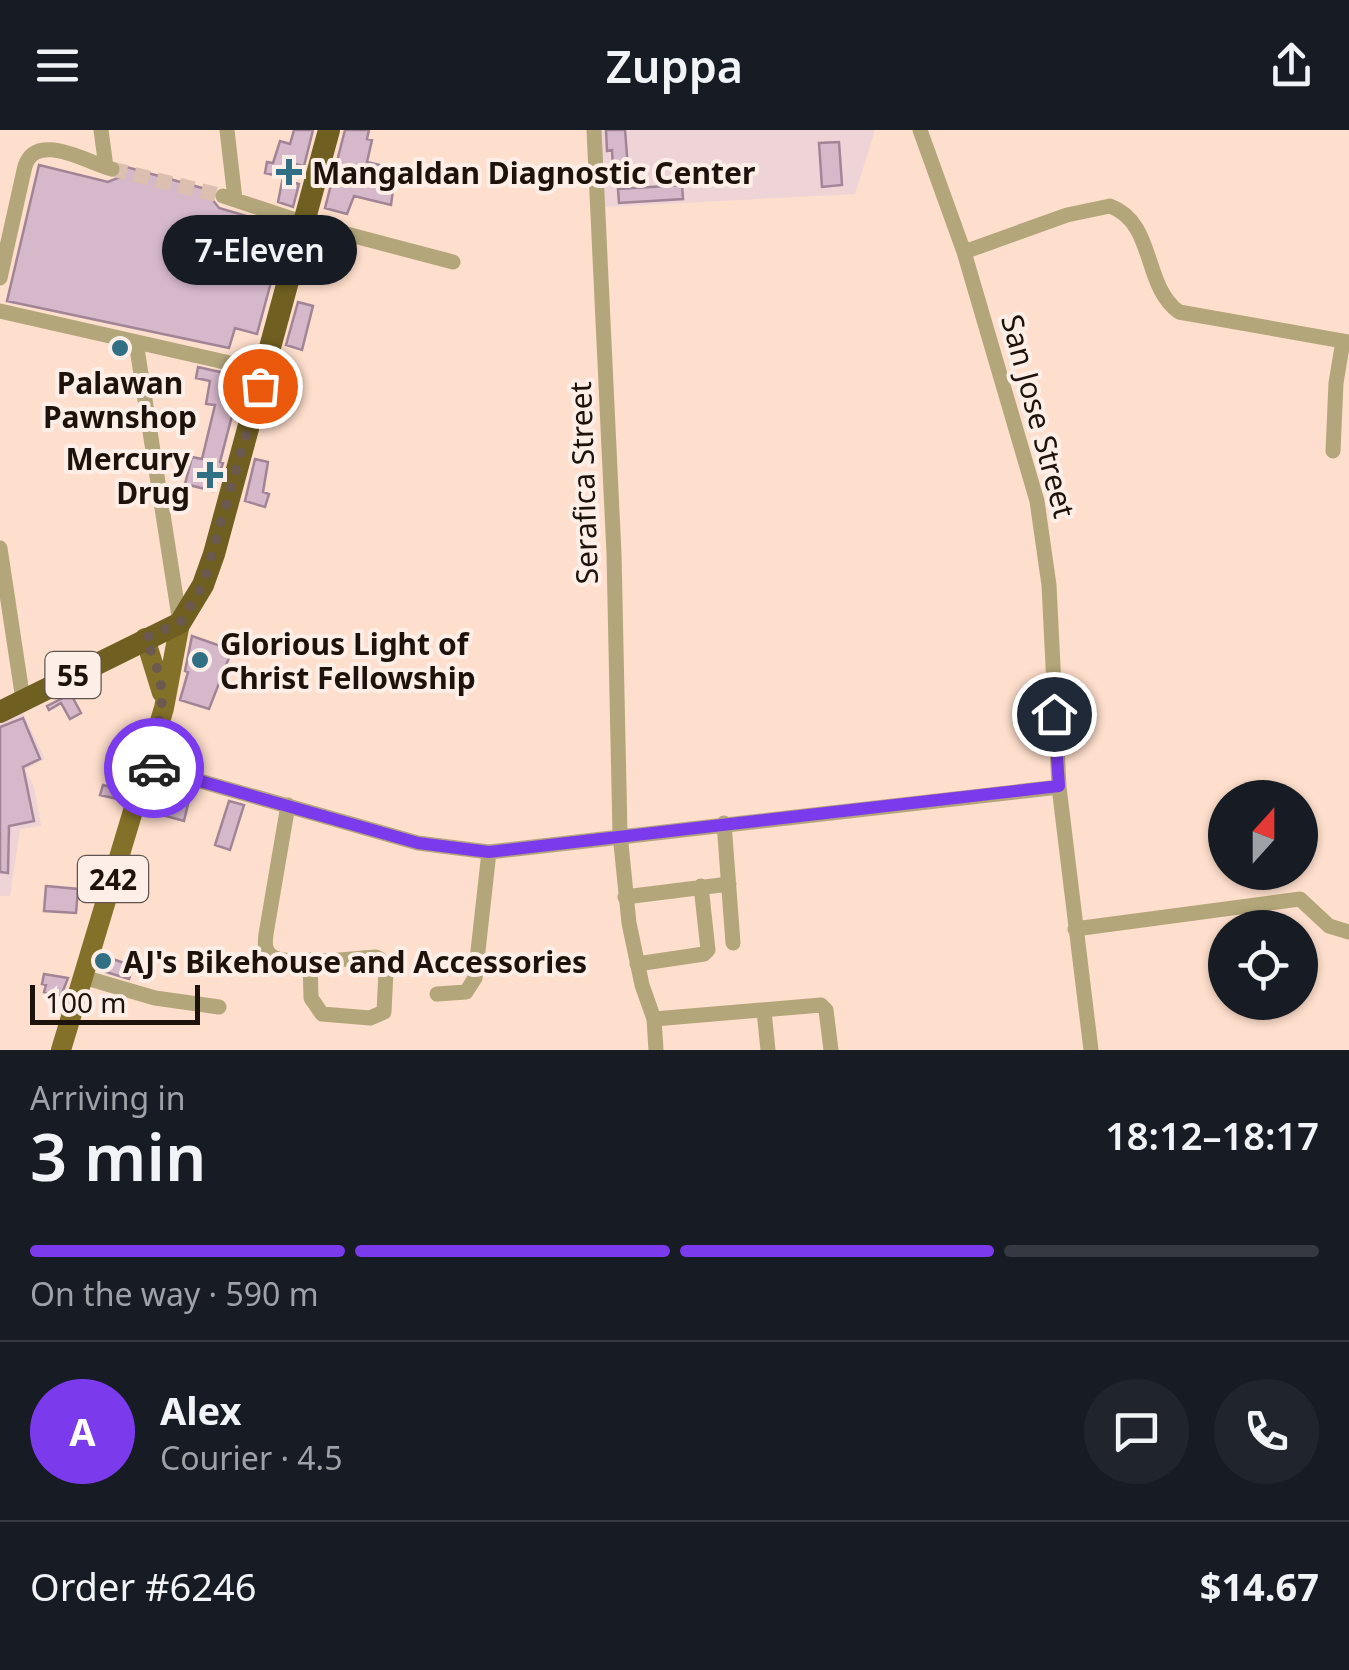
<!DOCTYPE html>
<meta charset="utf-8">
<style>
body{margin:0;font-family:"Noto Sans",sans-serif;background:#20242c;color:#f1f3f6;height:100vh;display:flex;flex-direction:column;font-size:38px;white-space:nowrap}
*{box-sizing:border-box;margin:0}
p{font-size:32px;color:#9ea1a6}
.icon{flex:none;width:55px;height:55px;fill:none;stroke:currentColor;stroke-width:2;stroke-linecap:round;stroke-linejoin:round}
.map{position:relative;height:920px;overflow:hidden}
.drawer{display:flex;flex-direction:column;background:#171b24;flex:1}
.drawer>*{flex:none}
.needle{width:65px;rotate:21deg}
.fabs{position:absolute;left:1208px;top:650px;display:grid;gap:20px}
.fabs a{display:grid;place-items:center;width:110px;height:110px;border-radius:50%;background:#171b24;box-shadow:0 2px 8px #0004;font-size:50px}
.scale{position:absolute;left:30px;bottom:25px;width:170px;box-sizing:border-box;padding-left:10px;border:5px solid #1d120c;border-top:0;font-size:28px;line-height:35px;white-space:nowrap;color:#1d120c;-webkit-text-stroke:8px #fdefe8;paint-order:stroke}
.pin{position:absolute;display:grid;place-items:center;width:85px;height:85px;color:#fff;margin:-42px;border:5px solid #fff;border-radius:50%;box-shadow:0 2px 10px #0007}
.courier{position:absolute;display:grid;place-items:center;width:100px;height:100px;margin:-50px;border:8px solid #7c3aed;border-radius:50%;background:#fff;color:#222;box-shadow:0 2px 12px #0007}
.bubble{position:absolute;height:70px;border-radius:35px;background:#171b24;box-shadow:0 2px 8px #0004;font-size:32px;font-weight:600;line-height:70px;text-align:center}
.headline em{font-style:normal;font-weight:600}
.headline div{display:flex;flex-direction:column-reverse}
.headline{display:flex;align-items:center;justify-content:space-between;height:170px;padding:0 30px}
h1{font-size:65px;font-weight:600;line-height:75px}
.bar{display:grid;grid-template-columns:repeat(4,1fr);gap:15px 10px;align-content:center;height:120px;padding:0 30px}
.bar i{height:12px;border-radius:8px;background:#363941}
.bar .active{background:#7c3aed}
.bar p{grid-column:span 4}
.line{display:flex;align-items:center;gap:25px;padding:0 30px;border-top:2px solid #363941}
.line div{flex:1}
.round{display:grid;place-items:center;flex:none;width:105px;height:105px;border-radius:52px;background:#20242c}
header{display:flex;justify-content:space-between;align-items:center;height:130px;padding:0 30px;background:#171b24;font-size:45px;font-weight:600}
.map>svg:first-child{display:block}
.education{fill:#eed4d7}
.building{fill:#d6b8cb;stroke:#a18597;stroke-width:2.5}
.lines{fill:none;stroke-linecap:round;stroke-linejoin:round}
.minor-tunnel{stroke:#dcbfaf;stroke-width:15;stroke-dasharray:15 8;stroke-linecap:butt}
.minor{stroke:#b3a67a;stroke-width:15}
.major{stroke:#847129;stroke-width:20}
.highway{stroke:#6f5f21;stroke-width:22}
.done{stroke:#6c594f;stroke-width:10;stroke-dasharray:0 18}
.route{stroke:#7c3aed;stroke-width:12}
.poi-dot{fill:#306f84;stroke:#fdefe8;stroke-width:4}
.labels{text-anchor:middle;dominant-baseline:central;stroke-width:8;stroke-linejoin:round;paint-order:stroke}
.shield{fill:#fdefe8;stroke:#60544e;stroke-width:2.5}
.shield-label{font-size:28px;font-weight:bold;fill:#1d120c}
.poi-label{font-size:30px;font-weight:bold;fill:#1d120c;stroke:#fdefe8;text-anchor:start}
.street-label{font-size:30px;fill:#1d120c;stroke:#fdefe8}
</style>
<header><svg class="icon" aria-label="menu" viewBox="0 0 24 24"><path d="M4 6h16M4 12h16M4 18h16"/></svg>Zuppa<svg class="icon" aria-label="share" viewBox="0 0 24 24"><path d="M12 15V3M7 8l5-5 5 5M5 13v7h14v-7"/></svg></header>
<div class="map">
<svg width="1349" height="920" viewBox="0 0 1349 920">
<rect width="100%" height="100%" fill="#fedecc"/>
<path class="education" d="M599,0H875L855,64L605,77Z
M22,581L45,629L25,640L34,656L41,696L20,699L10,766H0V592Z"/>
<path class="building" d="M294,0H313L304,36L295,34L291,52L299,54L293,77L278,72L283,47L265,43L267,32L273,33L280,11L290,14Z
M345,0H369L367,9L372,10L367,32L396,39L391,75L354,66L347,84L325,78Z
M606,0H625L628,38L613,39L612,20L607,21Z
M839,12L842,55L822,57L819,13Z
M39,35L108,52L120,47L123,36L213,61L212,69L219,78L264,91L252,135L274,141L257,204L235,198L229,218L7,171Z
M682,55L683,69L619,73L618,59Z
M298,172L313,176L302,220L286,215Z
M198,237L242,247L220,332L223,333L213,361L185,354L192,327L202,329L215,275L206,274L210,251L196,248Z
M255,329L268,332L263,362L269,364L265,377L245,371Z
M192,506L232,520L209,579L180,570L188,542L185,541Z
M93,553L95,557L73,568L81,583L70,589L61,573L49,580L47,576Z
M23,588L40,629L23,637L34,691L9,696L8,743L0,742V597Z
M157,650L186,659L182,673L188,674L184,691L147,681Z
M103,655L125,661L122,670L100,665Z
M229,671L244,675L230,720L215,715Z
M46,756L78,759L76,783L44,781Z
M104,826L133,836L129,849L99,840Z
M44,844L68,848L61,866L44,862L46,855L42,854Z"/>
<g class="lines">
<path class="minor-tunnel" d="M112,39L223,66"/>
<path class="minor" d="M101,0L106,37
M227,0L235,69
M594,0L614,424L620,704L629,793L642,855L654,889L656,920
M920,0L964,122L1037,371L1049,455L1059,657L1091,920
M223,66L305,93L453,132
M964,122L1067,85L1110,76C1156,93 1142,155 1179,182L1349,212
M0,148L25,36C37,1 86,32 112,39
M0,181L265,241
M136,212L180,493
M1333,321L1336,253L1343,211
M0,418L23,570
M147,636L418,713L489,722L1059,657
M288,675L266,804C265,812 264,821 272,826C287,837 355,828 376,827L380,829L386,841L384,882L370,888L322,884L311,868L310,830
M724,693L733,813
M625,767L729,754
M1075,799L1300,769L1329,796L1349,802
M637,834L704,824L708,820L701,756
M83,847L155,868L219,877
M437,864L466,862L475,848L489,722
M764,881L768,920
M654,889L821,875L826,880L831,920"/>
<path class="major" d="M145,508L162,563
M61,920L164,578L180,493"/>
<path class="highway" d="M0,582L180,493L203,455L214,424L329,0"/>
</g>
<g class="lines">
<path class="done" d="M154,638L147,636C163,580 171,564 145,508L180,493L203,455L260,256"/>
<path class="route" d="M154,638L418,713L489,722L1059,656L1054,584"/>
</g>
<g class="poi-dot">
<path d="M284 27h10v10h10v10h-10v10h-10v-10h-10v-10h10z"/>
<circle cx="120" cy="218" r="10"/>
<path d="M205 330h10v10h10v10h-10v10h-10v-10h-10v-10h10z"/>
<circle cx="200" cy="530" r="10"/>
<circle cx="103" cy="831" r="10"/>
</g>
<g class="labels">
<g class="shield">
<rect x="45.5" y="522" width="55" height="46" rx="8"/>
<rect x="78" y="726" width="70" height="46" rx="8"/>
</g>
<g class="shield-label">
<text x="73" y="545">55</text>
<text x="113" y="749">242</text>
</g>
<g class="poi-label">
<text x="312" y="42">Mangaldan Diagnostic Center</text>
<text x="120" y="252" text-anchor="middle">Palawan<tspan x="120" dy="34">Pawnshop</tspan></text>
<text x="190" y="328" text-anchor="end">Mercury<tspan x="190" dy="34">Drug</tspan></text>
<text x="220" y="513">Glorious Light of<tspan x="220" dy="34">Christ Fellowship</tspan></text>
<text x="123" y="831">AJ's Bikehouse and Accessories</text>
</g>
<g class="street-label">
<text transform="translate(1039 286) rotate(75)">San Jose Street</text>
<text transform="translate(583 353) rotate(-92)">Serafica Street</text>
</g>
</g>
</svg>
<div class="fabs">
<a><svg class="needle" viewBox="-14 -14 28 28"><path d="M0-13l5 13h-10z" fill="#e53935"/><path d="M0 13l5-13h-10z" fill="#9ea1a6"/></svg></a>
<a><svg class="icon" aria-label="locate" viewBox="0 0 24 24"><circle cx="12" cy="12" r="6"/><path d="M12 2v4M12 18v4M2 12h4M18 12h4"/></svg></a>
</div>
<div class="scale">100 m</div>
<div class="pin" style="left:260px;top:256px;background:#ea580c"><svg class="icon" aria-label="bag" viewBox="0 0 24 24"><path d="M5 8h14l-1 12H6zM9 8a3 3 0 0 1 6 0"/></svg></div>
<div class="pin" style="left:1054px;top:584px;background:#1f2937"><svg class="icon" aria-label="home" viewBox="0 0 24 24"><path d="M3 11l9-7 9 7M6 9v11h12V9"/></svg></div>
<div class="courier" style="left:154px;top:638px"><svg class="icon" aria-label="car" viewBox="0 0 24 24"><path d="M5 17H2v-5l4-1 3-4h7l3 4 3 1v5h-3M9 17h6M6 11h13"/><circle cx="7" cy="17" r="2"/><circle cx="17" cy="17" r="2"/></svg></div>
<div class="bubble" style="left:162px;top:85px;width:195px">7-Eleven</div>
</div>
<section class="drawer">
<div class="headline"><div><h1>3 min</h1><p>Arriving in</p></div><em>18:12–18:17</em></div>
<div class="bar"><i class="active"></i><i class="active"></i><i class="active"></i><i></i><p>On the way · 590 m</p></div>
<div class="line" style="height:180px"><b class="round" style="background:#7c3aed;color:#fff">A</b><div><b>Alex</b><p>Courier · 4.5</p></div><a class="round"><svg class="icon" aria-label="chat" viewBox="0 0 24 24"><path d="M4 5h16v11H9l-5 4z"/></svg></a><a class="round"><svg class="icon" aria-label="phone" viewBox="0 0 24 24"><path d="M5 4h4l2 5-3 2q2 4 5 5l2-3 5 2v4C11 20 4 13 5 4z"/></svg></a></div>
<div class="line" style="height:130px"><div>Order #6246</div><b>$14.67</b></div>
</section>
